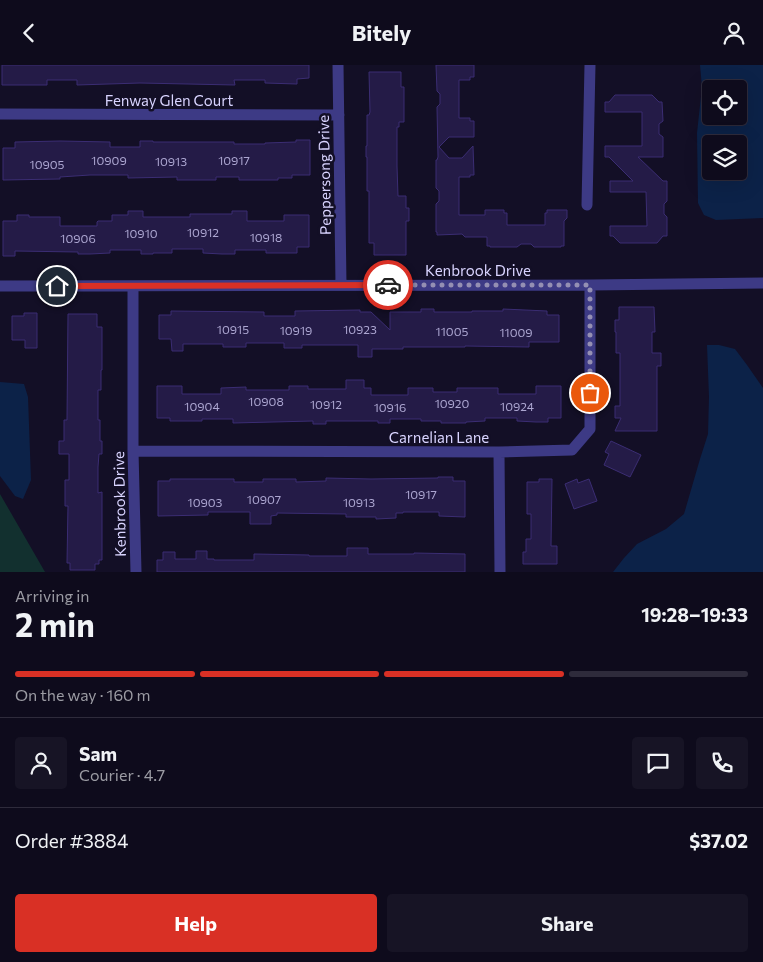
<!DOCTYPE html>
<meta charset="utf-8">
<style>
body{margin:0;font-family:Commissioner,sans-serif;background:#171425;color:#f1f3f6;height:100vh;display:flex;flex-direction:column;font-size:19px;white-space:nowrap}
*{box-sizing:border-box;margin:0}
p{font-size:16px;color:#9b9ba3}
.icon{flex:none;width:28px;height:28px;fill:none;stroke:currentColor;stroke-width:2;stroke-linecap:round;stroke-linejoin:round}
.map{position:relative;height:507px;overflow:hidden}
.side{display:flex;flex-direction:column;background:#0e0b1c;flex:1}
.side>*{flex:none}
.tools{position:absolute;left:702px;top:15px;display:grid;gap:10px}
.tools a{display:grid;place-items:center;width:45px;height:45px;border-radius:5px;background:#0e0b1c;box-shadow:0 5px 20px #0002,0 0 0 1px #2e2b3b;font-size:25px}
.pin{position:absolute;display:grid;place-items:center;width:42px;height:42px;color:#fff;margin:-21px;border:2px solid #fff;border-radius:50%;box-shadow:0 1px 5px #0007}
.courier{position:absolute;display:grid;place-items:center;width:50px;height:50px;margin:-25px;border:4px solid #d93025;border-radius:50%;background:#fff;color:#222;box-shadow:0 1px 6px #0007}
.head em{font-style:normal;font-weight:700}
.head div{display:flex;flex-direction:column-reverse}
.head{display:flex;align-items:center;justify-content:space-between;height:85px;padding:0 15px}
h1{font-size:32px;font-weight:700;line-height:38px}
.bar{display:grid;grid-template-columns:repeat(4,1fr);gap:8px 5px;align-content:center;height:60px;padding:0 15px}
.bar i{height:6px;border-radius:4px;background:#2e2b3b}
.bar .on{background:#d93025}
.bar p{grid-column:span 4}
.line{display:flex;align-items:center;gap:12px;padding:0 15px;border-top:1px solid #2e2b3b}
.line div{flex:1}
.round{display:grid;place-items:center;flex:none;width:52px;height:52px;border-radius:5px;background:#171425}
.cta{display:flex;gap:10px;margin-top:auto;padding:10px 15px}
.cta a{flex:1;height:58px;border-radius:5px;background:#d93025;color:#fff;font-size:20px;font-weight:700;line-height:58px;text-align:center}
.cta a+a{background:#171425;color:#f1f3f6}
header{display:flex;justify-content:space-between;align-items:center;height:65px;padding:0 15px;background:#0e0b1c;font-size:22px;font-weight:700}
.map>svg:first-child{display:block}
.green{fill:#12302f}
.water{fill:#0c2248;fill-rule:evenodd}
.building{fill:#241b47;stroke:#3b2d73}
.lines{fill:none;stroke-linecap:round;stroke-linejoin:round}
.minor{stroke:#3d3a85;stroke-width:11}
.done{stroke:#948fb3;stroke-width:5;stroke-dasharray:0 9}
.route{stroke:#d93025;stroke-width:6}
.labels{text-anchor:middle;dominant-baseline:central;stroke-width:5;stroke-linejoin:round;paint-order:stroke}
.number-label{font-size:12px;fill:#aca6d1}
.street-label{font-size:15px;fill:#d9d4ff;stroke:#130f26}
</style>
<header><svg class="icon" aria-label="back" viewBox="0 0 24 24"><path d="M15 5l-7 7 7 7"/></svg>Bitely<svg class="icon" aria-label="person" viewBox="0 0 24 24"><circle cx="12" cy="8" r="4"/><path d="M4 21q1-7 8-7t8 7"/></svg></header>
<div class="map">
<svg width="763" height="507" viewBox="0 0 763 507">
<rect width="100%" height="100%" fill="#130f26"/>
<path class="green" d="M0,429L45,507H0Z"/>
<path class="water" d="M700,0H763V153L716,155L704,150L698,138L697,68L702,22ZM711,24H739V51H711ZM711,79H739V106H711Z
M707,280H719L735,284L747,300L763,323V507H613L624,493L637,479L666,464L684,449L700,394L708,369L709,332Z
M0,317L24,319L28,332L31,415L23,434L15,431L0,411Z"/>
<path class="building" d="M2,0H309V13L297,14V19L265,18V15H234L235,20L140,18L77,20V15H47V20H2Z
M436,0H474V12H470V15H459V53H470V56H474V72H449L439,82L449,93H462L473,81L474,110H470V112H459V150H485V145H504V148H507V160H545V148H547V145H567V153L564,156V181H561V182H534L531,179H521L517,182H490V181H487V172H465L462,169L437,170V167H436V139L439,136V126L436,123V95H437L438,92L437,42L440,39V29L437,26Z
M369,7H401V22H404V57H399V62H397V101L398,131H406V143H409V156H406V190H374V178H369V126H367V92H366V81H367V50H369L370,47Z
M615,30H652L659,37H662L663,56L659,59V69L663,72V92H638L663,116H667V136L664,139V149L667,152V171H663L657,178H620L613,171H610V161H647L646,127H610V116H633L609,92H605V81H642V47H605V37H609Z
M296,75H310V110H292V113H278V115H239V112H216V115H177V112L128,113V110H90L60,112V114L3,115V83H15V77L60,76L110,77V82H140V76H153V77H234V79H265V78L296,77Z
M128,146H143V152H190V149H232V146H247V156H284V150H309V182H297V188H266V185H235V189H222L203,188V184H172V188H153V189H141V185H110V188L90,189H78V187L15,186V191H3V156H17V150H29V152H60V161H97V157L98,156H112V150H128Z
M619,242H654L655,267H652V288H661V301H657V366H615L621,353H615V341H620V288H616V267H615V255H619Z
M421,244H434V247H472V246H503V244L547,246V250H559V277H529V282L465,281V282H403V284H372V292H358V280H302V283H284V278H246V282H223V279H183V286H172L171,274H159V250H171V246L264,247V251H295V246L360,245V247H371L390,265V247H421Z
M24,248H37V283H25V275H12V251H24Z
M68,249H97V262H102V305H101V325H98V355H100V376H102V389H99L98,402V428L102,427V495H99V499H95V505H70V498H67L68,441H65V415H69V389H59V376H64V355H67Z
M346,315H364V323H371V330H408V323H433V327H457V323H498V329H536V321H561V353H548V357H536L517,356V353H485V356L466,357V358H441V356H421V354H390V358H378V356H326V359H313V356L233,358V354H202V356H170V353H157V321H182V329H221V323L246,322V325H289V321H308V324H346Z
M611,376L641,390L630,412L604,400L609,389L605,387Z
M438,412H453V416H465V452L439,451V447H403V448H396V453L376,454V452H346V449L277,448V450L271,451V459H250V447H208V450L158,451V416H170V414H234V417H263V414H296V417L326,416V413L371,414L438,413Z
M539,414H552L551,481H557V499H523V487H526V474H531V449H527V417H539Z
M577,414L578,418L589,414L597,436L574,444L565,419Z
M347,483H368V489H414V488L465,489V507H157V495H163V487H175V494H196V486H207V494H214V495H254V489L309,490V491H347Z"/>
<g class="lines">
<path class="minor" d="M338,0L341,220
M0,49L339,50
M587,140L590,0
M0,221L590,220L763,218
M133,221V386L136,507
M133,386L499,387L572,385L590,364V220
M499,387L500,507"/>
</g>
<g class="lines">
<path class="done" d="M388,220H590V328"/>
<path class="route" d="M57,221L388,220"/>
</g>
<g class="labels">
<g class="number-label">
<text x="109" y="95">10909</text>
<text x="234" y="95">10917</text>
<text x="171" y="96">10913</text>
<text x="47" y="99">10905</text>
<text x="203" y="167">10912</text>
<text x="141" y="168">10910</text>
<text x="266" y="172">10918</text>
<text x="78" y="173">10906</text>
<text x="233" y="264">10915</text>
<text x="360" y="264">10923</text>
<text x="296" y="265">10919</text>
<text x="452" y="266">11005</text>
<text x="516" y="267">11009</text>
<text x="266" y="336">10908</text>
<text x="452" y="338">10920</text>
<text x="326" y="339">10912</text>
<text x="202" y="341">10904</text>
<text x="517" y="341">10924</text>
<text x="390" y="342">10916</text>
<text x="421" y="429">10917</text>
<text x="264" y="434">10907</text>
<text x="205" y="437">10903</text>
<text x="359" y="437">10913</text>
</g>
<g class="street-label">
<text x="169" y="35">Fenway Glen Court</text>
<text transform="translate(324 110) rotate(-91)">Peppersong Drive</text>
<text x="478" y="205">Kenbrook Drive</text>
<text x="439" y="372">Carnelian Lane</text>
<text transform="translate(119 439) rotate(-91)">Kenbrook Drive</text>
</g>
</g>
</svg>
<div class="tools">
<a><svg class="icon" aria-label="locate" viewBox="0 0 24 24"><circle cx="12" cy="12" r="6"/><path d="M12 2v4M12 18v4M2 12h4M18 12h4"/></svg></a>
<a><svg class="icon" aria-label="layers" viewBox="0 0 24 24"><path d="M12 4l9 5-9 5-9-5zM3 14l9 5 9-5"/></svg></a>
</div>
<div class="pin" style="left:590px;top:328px;background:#ea580c"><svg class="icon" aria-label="bag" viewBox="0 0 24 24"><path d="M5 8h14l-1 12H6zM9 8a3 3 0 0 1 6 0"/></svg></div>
<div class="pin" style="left:57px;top:221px;background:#1f2937"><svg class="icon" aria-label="home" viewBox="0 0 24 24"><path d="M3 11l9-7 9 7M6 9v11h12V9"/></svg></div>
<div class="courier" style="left:388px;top:220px"><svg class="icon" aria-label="car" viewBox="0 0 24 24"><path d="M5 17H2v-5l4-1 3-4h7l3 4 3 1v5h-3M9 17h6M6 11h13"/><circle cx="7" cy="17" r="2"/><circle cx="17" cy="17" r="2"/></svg></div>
</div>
<section class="side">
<div class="head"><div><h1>2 min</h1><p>Arriving in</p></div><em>19:28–19:33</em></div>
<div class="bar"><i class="on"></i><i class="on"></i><i class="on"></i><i></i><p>On the way · 160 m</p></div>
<div class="line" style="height:90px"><a class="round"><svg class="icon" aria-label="person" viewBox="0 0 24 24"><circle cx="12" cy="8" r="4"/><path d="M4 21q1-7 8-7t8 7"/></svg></a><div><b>Sam</b><p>Courier · 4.7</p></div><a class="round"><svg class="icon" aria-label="chat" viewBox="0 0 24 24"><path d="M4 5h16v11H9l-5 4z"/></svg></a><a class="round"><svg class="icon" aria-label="phone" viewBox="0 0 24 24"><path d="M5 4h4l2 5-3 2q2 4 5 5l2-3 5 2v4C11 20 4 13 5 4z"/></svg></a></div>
<div class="line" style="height:65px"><div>Order #3884</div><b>$37.02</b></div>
<div class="cta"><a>Help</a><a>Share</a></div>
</section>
